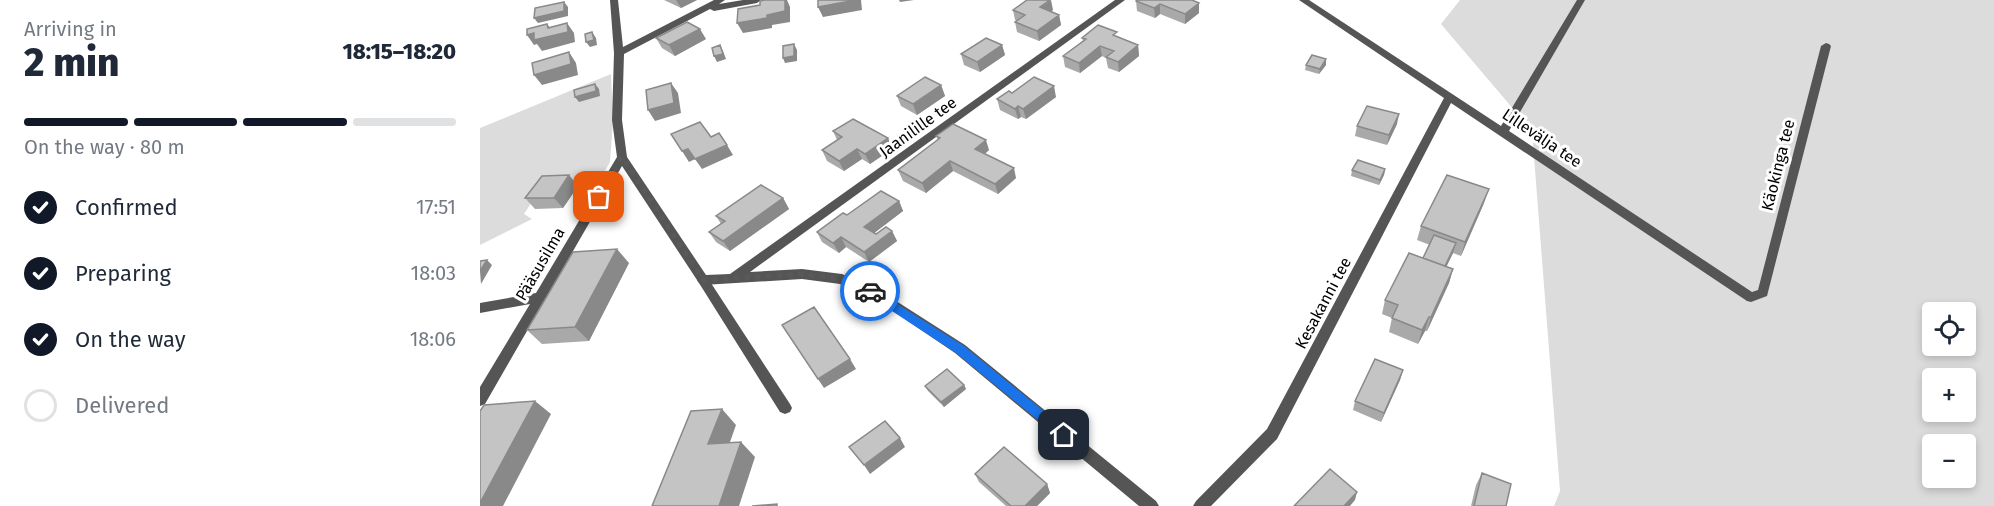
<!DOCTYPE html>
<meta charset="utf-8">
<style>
body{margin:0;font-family:"Fira Sans",sans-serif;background:#f6f6f7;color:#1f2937;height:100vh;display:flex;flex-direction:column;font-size:22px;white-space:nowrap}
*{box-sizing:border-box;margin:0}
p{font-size:20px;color:#747a83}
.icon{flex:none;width:33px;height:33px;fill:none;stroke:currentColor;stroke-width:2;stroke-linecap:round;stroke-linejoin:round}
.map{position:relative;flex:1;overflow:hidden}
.side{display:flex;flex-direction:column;background:#fff;width:480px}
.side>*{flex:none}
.fabs{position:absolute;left:1442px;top:302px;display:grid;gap:12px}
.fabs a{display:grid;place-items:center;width:54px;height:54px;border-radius:6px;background:#fff;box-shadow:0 3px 9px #0003;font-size:30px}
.pin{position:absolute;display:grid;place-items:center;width:51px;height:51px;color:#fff;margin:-26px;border-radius:12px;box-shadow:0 3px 9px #0006}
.courier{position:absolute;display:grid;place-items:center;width:60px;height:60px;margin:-30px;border:4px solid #1a73e8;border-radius:50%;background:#fff;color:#222;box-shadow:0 2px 8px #0007}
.head em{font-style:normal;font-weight:800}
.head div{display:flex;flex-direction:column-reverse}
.head{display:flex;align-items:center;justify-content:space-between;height:102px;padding:0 24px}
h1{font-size:39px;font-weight:800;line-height:45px}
.bar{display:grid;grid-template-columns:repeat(4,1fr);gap:9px 6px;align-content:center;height:72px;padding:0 24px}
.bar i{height:8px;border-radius:4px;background:#e0e1e3}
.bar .selected{background:#111827}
.bar p{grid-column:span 4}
ol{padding:0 24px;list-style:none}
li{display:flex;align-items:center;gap:18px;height:66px}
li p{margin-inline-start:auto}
li .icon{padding:6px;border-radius:50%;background:#111827;color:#fff;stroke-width:4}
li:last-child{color:#747a83}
li i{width:33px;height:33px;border:3px solid #e0e1e3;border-radius:50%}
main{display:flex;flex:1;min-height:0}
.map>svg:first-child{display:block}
.green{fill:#dcdcdc;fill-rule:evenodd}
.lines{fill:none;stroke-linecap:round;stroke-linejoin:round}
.service{fill:#555;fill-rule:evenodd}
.minor{fill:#555;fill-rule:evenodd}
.wall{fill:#a9a9a9}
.shaded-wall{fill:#898989}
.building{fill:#c4c4c4;stroke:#898989;stroke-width:1.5}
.route{fill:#1a73e8}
.done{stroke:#595959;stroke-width:6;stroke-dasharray:0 10.8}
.labels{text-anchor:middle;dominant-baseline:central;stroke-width:6;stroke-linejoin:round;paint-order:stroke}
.street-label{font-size:16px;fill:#000;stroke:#fff}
</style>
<main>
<section class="side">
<div class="head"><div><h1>2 min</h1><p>Arriving in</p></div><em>18:15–18:20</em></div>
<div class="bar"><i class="selected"></i><i class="selected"></i><i class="selected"></i><i></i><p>On the way · 80 m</p></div>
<ol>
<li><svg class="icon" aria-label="check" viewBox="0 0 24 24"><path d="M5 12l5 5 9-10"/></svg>Confirmed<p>17:51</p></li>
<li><svg class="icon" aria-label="check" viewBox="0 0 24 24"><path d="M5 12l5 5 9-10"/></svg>Preparing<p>18:03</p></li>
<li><svg class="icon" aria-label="check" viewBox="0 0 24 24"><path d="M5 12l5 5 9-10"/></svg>On the way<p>18:06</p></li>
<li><i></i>Delivered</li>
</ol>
</section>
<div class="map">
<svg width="1514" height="506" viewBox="0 0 1514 506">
<rect width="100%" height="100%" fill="#fff"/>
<path class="green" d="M980,0H1514V506H1074L1080,491L1052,131L961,24ZM1452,312H1485V345H1452ZM1452,378H1485V411H1452ZM1452,444H1485V477H1452Z
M131,74L133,121L130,162L117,184L63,185L44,214L52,219L0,245V128Z"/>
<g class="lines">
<path class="service" d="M223,275L227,277L310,404L312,408L310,412L305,414L300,412L219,283L217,280L219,277Z"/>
<path class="minor" d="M130,0H138L143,47L234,0H245L239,4L263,0H281L277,3L234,11L230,9L144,54L142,120L147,157L226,275L250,274L635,0H645L270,272L322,269L362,274L402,292L485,345L676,501L679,506H659L475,353L394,298L360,284L322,279L223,285L219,283L142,166L5,404L0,406V387L50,304L0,313V303L56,293L137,157L132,120L134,53Z
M819,0H829L1021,126L1097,0H1105L1029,131L1272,292L1278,290L1341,46L1346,43L1349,44L1351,46L1287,296L1271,302L1267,301L971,103L797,439L731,506H713L716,501L787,429L964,98Z"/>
</g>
<path class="wall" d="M184,0H217L201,8Z
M712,0L719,13L705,24L680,14L675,18L657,11L656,1Z
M533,10H573L571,11L579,15L581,25L559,41L537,32L535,22L537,21L535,20Z
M638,37L658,45L659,56L639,72L628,68L626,58L622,56L600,73L585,67L583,56L603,41L602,38Z
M176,38L226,39L195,56L182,48Z
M522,45L525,55L500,72L484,65L481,54Z
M846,59V65L839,74L825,70L826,65Z
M461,85L465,96L437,115L421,106L417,96Z
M532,93L576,97L546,119L541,117L538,119L520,110L517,99Z
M917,124L907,145L875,136L877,126Z
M353,131L408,138L412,149L390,164L382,159L364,171L347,161L342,150L357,140Z
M456,136L509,150L505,154L536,178L518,194L473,171L446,193L423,181L418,170L458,140Z
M905,169L904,175L899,185L871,176L872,170Z
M98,186L83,208L55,209L45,198Z
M303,198L309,209L250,251L236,242L229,232L241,224L236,216Z
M419,201L423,211L394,233L396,234L412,231L417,241L389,262L366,247L359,253L342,242L337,232L367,215Z
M1004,203L981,256L973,253L966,267L973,269L969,283L947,331H945L938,344L909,332L912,318L902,314L905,300L943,258L950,245L937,240L941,226Z
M149,263L109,341L62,344L47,330Z
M923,370L920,380L901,422L873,410L875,401Z
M484,385L486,389L464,407L448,391L445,386Z
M1002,473L1026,506H991L996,485Z
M495,474L567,484L570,493L557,506H526L499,482Z"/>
<path class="shaded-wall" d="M196,0H217L201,8Z
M305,0H307L310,7V22L292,25V28L263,33L257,23L287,15Z
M376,0H381L382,10L343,17L338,7Z
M419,0H434L420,2Z
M571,0L573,10L562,17L560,7Z
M84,2L88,7V16L58,23L54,18Z
M719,3V13L705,24V14Z
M680,4V14L675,18L674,8Z
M579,15L581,25L559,41L557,31Z
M87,23L94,33L95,42L62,51L57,44L54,45L47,35L68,28L67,24L75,34Z
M220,29L226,39L195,56L189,45Z
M112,32L116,38L117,45L110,47L106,42Z
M314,44L317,50V61L305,63L303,58Z
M240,45L243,51L246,59L237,62L234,56Z
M522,45L525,55L500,72L497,62Z
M658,45L659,56L639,72L638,62Z
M620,46L622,56L600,73L599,63Z
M89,52L96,63L98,75L62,85L54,75Z
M846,59V65L839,74L840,69Z
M191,83L198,93L201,113L175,121L168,110Z
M115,84L119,89L120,96L99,102L95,97Z
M461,85L465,96L437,115L433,104Z
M574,86L576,97L546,119L543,109Z
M538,106L541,117L538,119L535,109Z
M919,114L917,124L907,145L909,135Z
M408,138L412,149L390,164L385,154Z
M506,140L509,150L498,159L495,149Z
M247,145L253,155L222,169L215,159Z
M208,149L215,159L209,162L202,151Z
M377,149L382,159L364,171L359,161Z
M470,161L473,171L446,193L442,183Z
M534,168L536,178L518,194L515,184Z
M905,169L904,175L899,185L900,180Z
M89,175L98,186L83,208L74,198Z
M1009,189L1004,203L981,256L985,242Z
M303,198L309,209L250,251L243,241Z
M419,201L423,211L389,237L384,227Z
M412,231L417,241L389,262L384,252Z
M361,237L366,247L359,253L353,243Z
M976,243L973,253L960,280L963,270Z
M137,249L149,263L109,341L95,327Z
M7,260L12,265L1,284L0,271Z
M973,269L969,283L947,331L951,317Z
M949,317L945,331L938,344L942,330Z
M370,359L376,369L344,388L338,379Z
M923,370L920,380L901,422L904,413Z
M484,385L486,389L464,407L461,402Z
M55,401L71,414L23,506H0V503Z
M242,409L256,425L244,459L228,444Z
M420,438L425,447L390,474L384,465Z
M261,442L275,457L259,506H239Z
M567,484L570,493L557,506H545Z
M877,492L875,500L870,506H864Z"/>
<path class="building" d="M285,0H305V11L287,15V18L257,23L258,9L280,5V1Z
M338,0H376L338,7Z
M547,0H570L560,7L579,15L557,31L535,22L545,15L533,10Z
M657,0H712L719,3L705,14L680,4L674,8L656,1Z
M84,2V11L54,18L55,8Z
M207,22L220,29L189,45L176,38Z
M87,23L88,32L54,40V33L47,35V29L67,24L68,28Z
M618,25L637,32L633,35L658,45L638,62L626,57L634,51L620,46L599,63L583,56L606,39L602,38Z
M112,32L114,40L106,42L105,34Z
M506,38L522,45L497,62L481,54Z
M314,44V56L303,58V46Z
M240,45L243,54L234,56L232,48Z
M89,52L91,64L54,75L52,63Z
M832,55L846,59L840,69L826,65Z
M445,77L461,85L433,104L417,96Z
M554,77L574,86L543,109L538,106L535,109L517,99L529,91L532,93Z
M191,83L194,103L168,110L166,90Z
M115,84L116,91L95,97L94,90Z
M887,106L919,114L909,135L877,126Z
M373,119L408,138L385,154L377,149L359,161L342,150L362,137L353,131Z
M220,122L231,137L239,133L247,145L215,159L208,149L202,151L191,134Z
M473,124L506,140L495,149L534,168L515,184L470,161L442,183L418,170L460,138L456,136Z
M878,160L905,169L900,180L872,170Z
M89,175L74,198H45L62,176Z
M967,175L1009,189L985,242L941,226Z
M281,185L303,198L243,241L229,232L245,221L236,216Z
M401,191L419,201L384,227L396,234L406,227L412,231L384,252L361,237L353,243L337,232L363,213L367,215Z
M954,235L976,243L965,266L943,258Z
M137,249L95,327L47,330L93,252Z
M929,253L973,269L951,317H949L942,330L912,318L918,305L905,300Z
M7,260L0,271V261Z
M334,307L370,359L338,379L302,325Z
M895,359L923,370L904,413L875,401Z
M467,369L484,385L461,402L445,386Z
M55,401L0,503V411L4,405Z
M242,409L228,444L261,442L239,506H172L211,411Z
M405,421L420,438L384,465L369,447Z
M524,447L567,484L545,506H531L495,474Z
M850,469L877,492L864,506H814Z
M1002,473L1031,484L1026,506H994Z
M297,504V506H272Z"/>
<path class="route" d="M390,287L484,346L588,431V438H580L476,353L386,294V288Z"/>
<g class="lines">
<path class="done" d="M119,197L142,157L223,280L322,274L362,279L390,291"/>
</g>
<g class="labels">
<g class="street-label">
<text transform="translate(438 127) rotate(-36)">Jaanilille tee</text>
<text transform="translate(1062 138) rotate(34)">Lillevälja tee</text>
<text transform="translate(1298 165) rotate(-76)">Käokinga tee</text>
<text transform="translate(60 264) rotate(-60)">Pääsusilma</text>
<text transform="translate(843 303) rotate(-62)">Kesakanni tee</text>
</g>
</g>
</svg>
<div class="fabs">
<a><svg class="icon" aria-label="locate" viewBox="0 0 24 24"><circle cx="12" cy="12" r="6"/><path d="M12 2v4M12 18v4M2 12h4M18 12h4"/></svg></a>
<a>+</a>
<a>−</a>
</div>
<div class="pin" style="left:119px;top:197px;background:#ea580c"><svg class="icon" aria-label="bag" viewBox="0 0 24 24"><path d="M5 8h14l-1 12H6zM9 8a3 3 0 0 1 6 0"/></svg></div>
<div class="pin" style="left:584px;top:435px;background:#1f2937"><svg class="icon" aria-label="home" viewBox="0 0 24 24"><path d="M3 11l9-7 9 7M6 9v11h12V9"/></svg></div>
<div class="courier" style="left:390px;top:291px"><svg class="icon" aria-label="car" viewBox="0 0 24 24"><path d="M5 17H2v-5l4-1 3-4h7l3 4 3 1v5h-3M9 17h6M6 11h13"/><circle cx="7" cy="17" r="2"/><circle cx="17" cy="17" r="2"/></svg></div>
</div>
</main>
